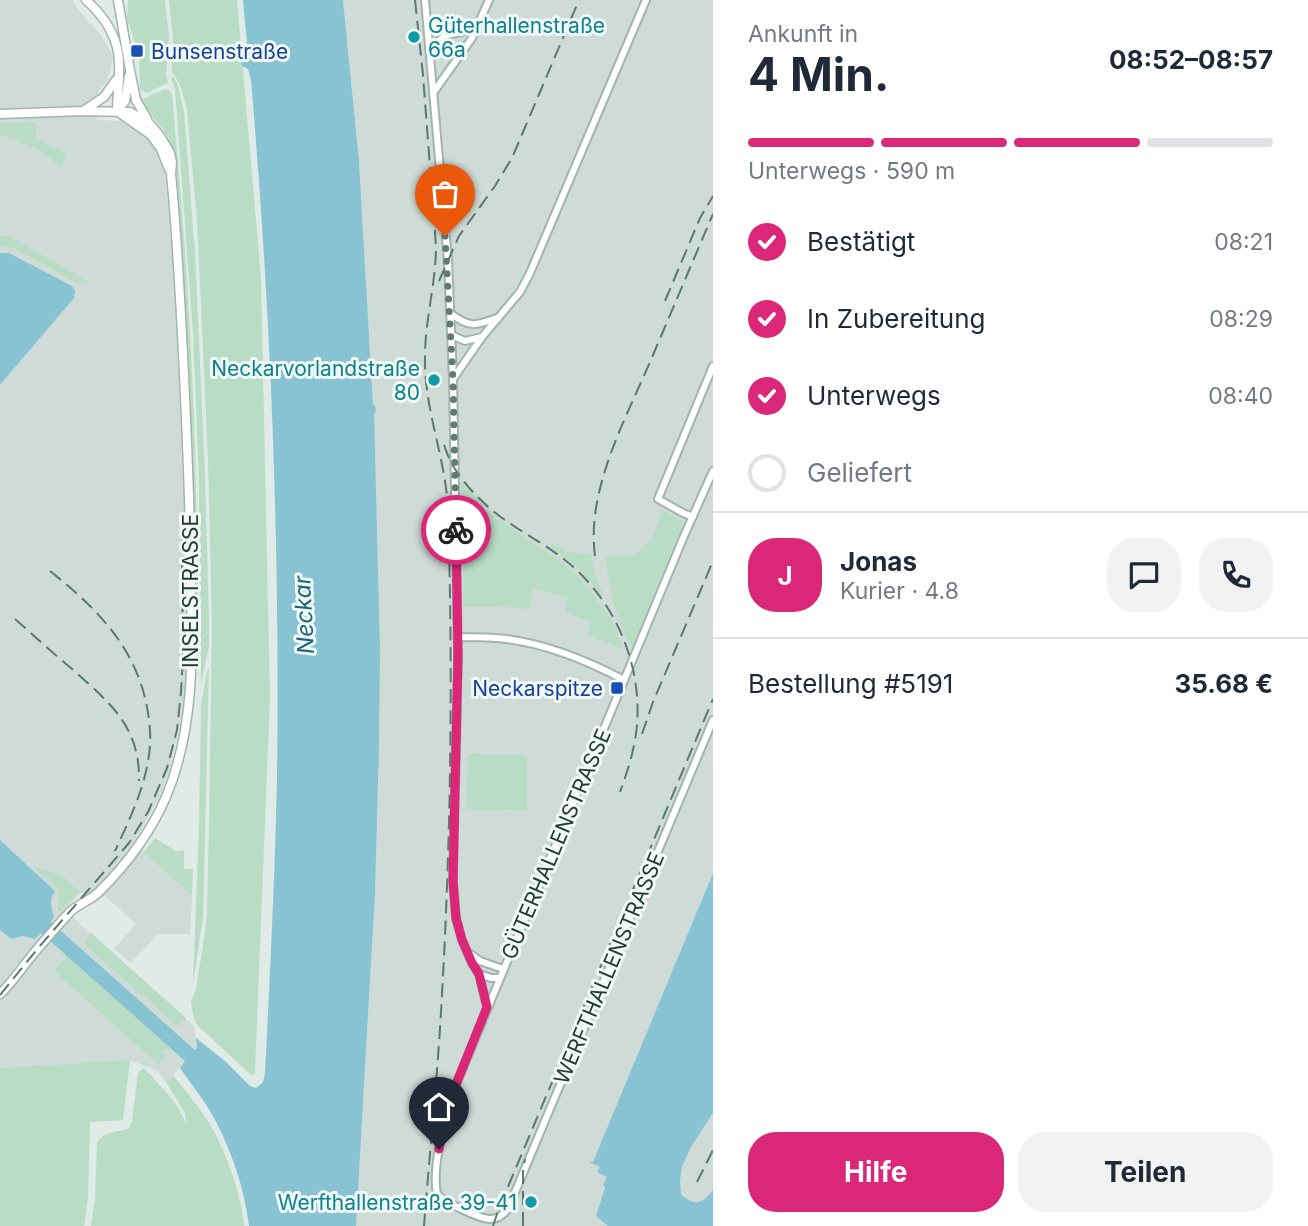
<!DOCTYPE html>
<html lang="de">
<meta charset="utf-8">
<style>
body{margin:0;font-family:Inter,sans-serif;background:#f2f2f3;color:#1f2937;height:100vh;display:flex;flex-direction:column;font-size:26px;white-space:nowrap}
*{box-sizing:border-box;margin:0}
p{font-size:23px;color:#747a83}
.icon{flex:none;width:38px;height:38px;fill:none;stroke:currentColor;stroke-width:2;stroke-linecap:round;stroke-linejoin:round}
.map{position:relative;flex:1;overflow:hidden}
.sheet{display:flex;flex-direction:column;background:#fff;width:595px}
.sheet>*{flex:none}
.pin{position:absolute;display:grid;place-items:center;width:60px;height:60px;color:#fff;margin:-72px -30px;border-radius:50% 50% 50% 0;rotate:-45deg;box-shadow:0 0 7px #0007}
.pin .icon{rotate:45deg}
.courier{position:absolute;display:grid;place-items:center;width:70px;height:70px;margin:-35px;border:5px solid #db2777;border-radius:50%;background:#fff;color:#222;box-shadow:0 2px 9px #0007}
.overview em{font-style:normal;font-weight:700}
.overview div{display:flex;flex-direction:column-reverse}
.overview{display:flex;align-items:center;justify-content:space-between;height:119px;padding:0 35px}
h1{font-size:46px;font-weight:700;line-height:52px}
.bar{display:grid;grid-template-columns:repeat(4,1fr);gap:10px 7px;align-content:center;height:84px;padding:0 35px}
.bar i{height:9px;border-radius:5px;background:#e0e1e3}
.bar .current{background:#db2777}
.bar p{grid-column:span 4}
.line{display:flex;align-items:center;gap:18px;padding:0 35px;border-top:2px solid #e0e1e3}
.line div{flex:1}
.round{display:grid;place-items:center;flex:none;width:74px;height:74px;border-radius:28px;background:#f2f2f3}
ol{padding:0 35px;list-style:none}
li{display:flex;align-items:center;gap:21px;height:77px}
li p{margin-inline-start:auto}
li .icon{padding:7px;border-radius:50%;background:#db2777;color:#fff;stroke-width:4}
li:last-child{color:#747a83}
li i{width:38px;height:38px;border:4px solid #e0e1e3;border-radius:50%}
.primary-button{display:flex;gap:14px;margin-top:auto;padding:14px 35px}
.primary-button a{flex:1;height:80px;border-radius:28px;background:#db2777;color:#fff;font-size:28px;font-weight:700;line-height:80px;text-align:center}
.primary-button a+a{background:#f2f2f3;color:#1f2937}
main{display:flex;flex:1;min-height:0}
.map>svg:first-child{display:block}
.built{fill:#cedbd6}
.green{fill:#b8ddc4}
.water{fill:#87c3d2}
.lines{fill:none;stroke-linecap:round;stroke-linejoin:round}
.minor-casing{stroke:#a3b3ae;stroke-width:10}
.tertiary-casing{stroke:#a3b3ae;stroke-width:11}
.minor{stroke:#fff;stroke-width:6}
.tertiary{stroke:#fff;stroke-width:8}
.rail{stroke:#5b7871;stroke-width:2;stroke-dasharray:14 7;stroke-linecap:butt}
.done{stroke:#647974;stroke-width:7;stroke-dasharray:0 12.6}
.route{stroke:#db2777;stroke-width:9}
.culture-dot{fill:#0f9aa8;stroke:#f1f8f5;stroke-width:2.5}
.transit-dot{fill:#1a4fb4;stroke:#f1f8f5;stroke-width:2.5}
.labels{text-anchor:middle;dominant-baseline:central;stroke-width:6;stroke-linejoin:round;paint-order:stroke}
.culture-label{font-size:21px;fill:#0d838f;stroke:#f1f8f5;text-anchor:end}
.transit-label{font-size:21px;fill:#164399;stroke:#f1f8f5;text-anchor:start}
.street-label{font-size:21px;fill:#213c36;stroke:#f1f8f5}
.water-label{font-size:23px;font-style:italic;fill:#1a6579;stroke:#f1f8f5}
</style>
<main>
<div class="map">
<svg width="713" height="1226" viewBox="0 0 713 1226">
<rect width="100%" height="100%" fill="#e0ebe7"/>
<path class="built" d="M0,0H73L79,11L101,35L111,52L113,59L106,83L98,92L97,120L121,121L145,134L153,143L160,154L165,172L173,264L180,412L184,506L186,681L184,705L170,768L159,798L134,842L192,896L190,934H158L131,963L114,949L136,924L105,896L89,893H80L66,909L79,923L194,1026L197,1048L195,1050L50,922L54,917L51,908V897L55,891L0,840V385L74,298L75,292L72,286L9,253H0Z
M343,0H713V873L593,1163L590,1162L600,1167L607,1177L596,1216L608,1226H356L375,893L380,648L373,406L359,161Z
M0,930L11,939L41,932L186,1061L166,1082L158,1071L130,1060L0,1068Z
M713,1113V1189L708,1198L699,1202L688,1201L681,1194L680,1181L682,1167L691,1147Z"/>
<path class="green" d="M128,0H165L169,36L166,75L168,83L147,93L140,89L139,54L127,19Z
M169,0H237L261,279L270,698L255,1072L254,1075L250,1074L197,1025L193,1015L191,1001L196,989L204,939L207,914L209,822L212,622L208,459L197,220L187,110L180,85L172,71L173,38Z
M173,76L178,86L184,111L195,252L205,475L209,622V647L201,684L199,481L193,333L175,88L171,78Z
M165,89L169,90L172,94C179,173 186,253 190,333C196,432 197,532 198,631H196C193,477 188,323 176,170C175,162 174,154 172,147C167,129 150,116 140,100Z
M35,122L36,139L66,154L62,168C56,164 53,161 48,157C38,147 14,139 0,135V123Z
M0,236L11,237L87,281L75,282L21,252L7,246L0,247Z
M462,481L490,513L568,567L587,586L612,621L624,650L588,634L591,622L565,612L568,598L533,588L529,609L499,606H463L464,496L461,489Z
M663,511L681,520L683,525L631,648C617,616 608,591 606,556L635,555L651,540Z
M553,544L568,552L591,554L594,571L604,597L578,568L549,546Z
M209,669L203,918L193,983L199,823L201,706L207,671Z
M468,754L527,755V810L466,809Z
M155,838L176,851L184,850V869H193L192,896L144,852Z
M35,867L63,876L79,892L59,913C58,906 58,902 59,896C59,884 45,877 37,871Z
M91,933L186,1018L180,1025H176L86,946L85,942Z
M67,956L171,1049L169,1051L166,1048L162,1052L165,1056L158,1064L54,971Z
M130,1060L123,1120L90,1122L88,1199L84,1226H0V1068Z
M144,1068C159,1085 178,1101 186,1124L185,1113L166,1082L173,1075C185,1091 199,1106 209,1123C225,1148 242,1196 244,1226H91L95,1199L97,1143C103,1132 117,1132 128,1129L132,1121L138,1072Z"/>
<path class="water" d="M243,0H343L359,161L373,405H375L376,412L374,413L380,648L379,744L375,893L356,1226H249C244,1184 228,1139 205,1103C197,1091 188,1080 180,1068L185,1061L41,933L35,939L23,936L11,939L0,930V840L55,891C49,900 51,907 54,917L51,922L195,1050L197,1048L196,1038L225,1061L250,1086L256,1088L263,1082L265,1073C270,974 275,876 277,778C280,545 271,312 251,80L248,69L242,66V58L246,60L247,58V44Z
M0,253H9L72,286L75,291L74,298L0,385Z
M713,873V1113L691,1147L682,1167L680,1181L681,1194C694,1207 704,1204 713,1189V1226H608L596,1216L605,1187L603,1185L607,1177L597,1172L600,1167L589,1162H593Z"/>
<g class="lines">
<g class="minor-casing">
<path id="minor" d="M425,0L448,261L453,379L458,656L453,881L456,918L462,940L472,963L479,974L491,978H499
M427,23L446,35
M430,48L446,35L462,32L476,25
M430,48L448,53L465,48
M433,93L472,38L489,0
M450,313C469,328 475,326 497,318
M451,335L465,341L482,337
M453,379L482,337L520,292L530,273L646,0
M713,471L684,536L455,1087C446,1115 431,1165 437,1194C444,1202 478,1218 489,1219C497,1220 503,1215 508,1209L713,720
M693,517L683,513L658,499L713,366
M457,637C474,637 490,637 506,639C548,644 588,661 624,680
M469,953L480,961L503,969
M479,974L487,1007"/>
</g>
<g class="tertiary-casing">
<path id="tertiary" d="M86,0C104,16 118,37 119,62C120,78 117,95 117,111
M118,0L130,70L136,100L147,119
M118,110L125,101L129,76
M83,111L104,97L116,80
M117,111L151,135L161,149L169,169
M0,114L83,111L130,112L150,124L160,136L170,153L172,162L171,174C177,234 180,294 183,354C186,416 189,478 190,540C191,626 200,716 166,797C151,832 126,865 99,892C90,901 77,904 69,913C57,926 45,940 34,953C22,967 13,982 0,994"/>
</g>
<use href="#minor" class="minor"/>
<use href="#tertiary" class="tertiary"/>
<path class="rail" d="M415,0L423,75L436,246C436,285 424,323 425,362C425,413 447,462 448,513C453,672 451,835 442,994C438,1072 430,1149 424,1226
M439,281L459,236L495,186L512,158L579,0
M665,301L700,218L713,196
M444,445C447,453 450,462 455,469C468,489 488,509 508,522C525,534 544,544 561,557C613,596 642,661 637,725C635,748 628,770 620,792
M595,556C586,491 625,420 650,362C671,313 692,263 713,214
M50,571C95,607 133,644 146,702C150,721 152,741 148,761C143,792 128,823 115,851
M15,619C34,636 53,653 72,669C110,703 140,726 139,781
M642,734L653,702L713,561
M0,995L39,947L129,843L148,812L167,768L177,730L181,692L183,657L182,535
M697,1182L713,1150
M493,1226L499,1208L534,1125L713,699
M523,1226V1172L525,1159"/>
</g>
<g class="lines">
<path class="done" d="M445,236L453,379L456,530"/>
<path class="route" d="M439,1149L445,1117L455,1087L487,1007L479,974L472,963L462,940L456,918L453,881L458,656L456,530"/>
</g>
<g class="culture-dot">
<circle cx="414" cy="37" r="7"/>
<circle cx="434" cy="380" r="7"/>
<circle cx="531" cy="1202" r="7"/>
</g>
<g class="transit-dot">
<rect x="130" y="44" width="14" height="14" rx="3.5"/>
<rect x="610" y="681" width="14" height="14" rx="3.5"/>
</g>
<g class="labels">
<g class="culture-label">
<text x="428" y="25" text-anchor="start">Güterhallenstraße<tspan x="428" dy="24">66a</tspan></text>
<text x="420" y="368">Neckarvorlandstraße<tspan x="420" dy="24">80</tspan></text>
<text x="517" y="1202">Werfthallenstraße 39-41</text>
</g>
<g class="transit-label">
<text x="151" y="51">Bunsenstraße</text>
<text x="603" y="688" text-anchor="end">Neckarspitze</text>
</g>
<g class="street-label">
<text transform="translate(190 591) rotate(-90)">INSELSTRASSE</text>
<text transform="translate(556 844) rotate(-67)">GÜTERHALLENSTRASSE</text>
<text transform="translate(609 968) rotate(-67)">WERFTHALLENSTRASSE</text>
</g>
<g class="water-label">
<text transform="translate(304 615) rotate(-93)">Neckar</text>
</g>
</g>
</svg>
<div class="pin" style="left:445px;top:236px;background:#ea580c"><svg class="icon" aria-label="bag" viewBox="0 0 24 24"><path d="M5 8h14l-1 12H6zM9 8a3 3 0 0 1 6 0"/></svg></div>
<div class="pin" style="left:439px;top:1149px;background:#1f2937"><svg class="icon" aria-label="home" viewBox="0 0 24 24"><path d="M3 11l9-7 9 7M6 9v11h12V9"/></svg></div>
<div class="courier" style="left:456px;top:530px"><svg class="icon" aria-label="bike" viewBox="0 0 24 24"><circle cx="6" cy="16" r="4"/><circle cx="18" cy="16" r="4"/><path d="M6 16l4-8h5l3 8M10 8l3 8H6M13 5h3"/></svg></div>
</div>
<section class="sheet">
<div class="overview"><div><h1>4 Min.</h1><p>Ankunft in</p></div><em>08:52–08:57</em></div>
<div class="bar"><i class="current"></i><i class="current"></i><i class="current"></i><i></i><p>Unterwegs · 590 m</p></div>
<ol>
<li><svg class="icon" aria-label="check" viewBox="0 0 24 24"><path d="M5 12l5 5 9-10"/></svg>Bestätigt<p>08:21</p></li>
<li><svg class="icon" aria-label="check" viewBox="0 0 24 24"><path d="M5 12l5 5 9-10"/></svg>In Zubereitung<p>08:29</p></li>
<li><svg class="icon" aria-label="check" viewBox="0 0 24 24"><path d="M5 12l5 5 9-10"/></svg>Unterwegs<p>08:40</p></li>
<li><i></i>Geliefert</li>
</ol>
<div class="line" style="height:126px"><b class="round" style="background:#db2777;color:#fff">J</b><div><b>Jonas</b><p>Kurier · 4.8</p></div><a class="round"><svg class="icon" aria-label="chat" viewBox="0 0 24 24"><path d="M4 5h16v11H9l-5 4z"/></svg></a><a class="round"><svg class="icon" aria-label="phone" viewBox="0 0 24 24"><path d="M5 4h4l2 5-3 2q2 4 5 5l2-3 5 2v4C11 20 4 13 5 4z"/></svg></a></div>
<div class="line" style="height:91px"><div>Bestellung #5191</div><b>35.68 €</b></div>
<div class="primary-button"><a>Hilfe</a><a>Teilen</a></div>
</section>
</main>
